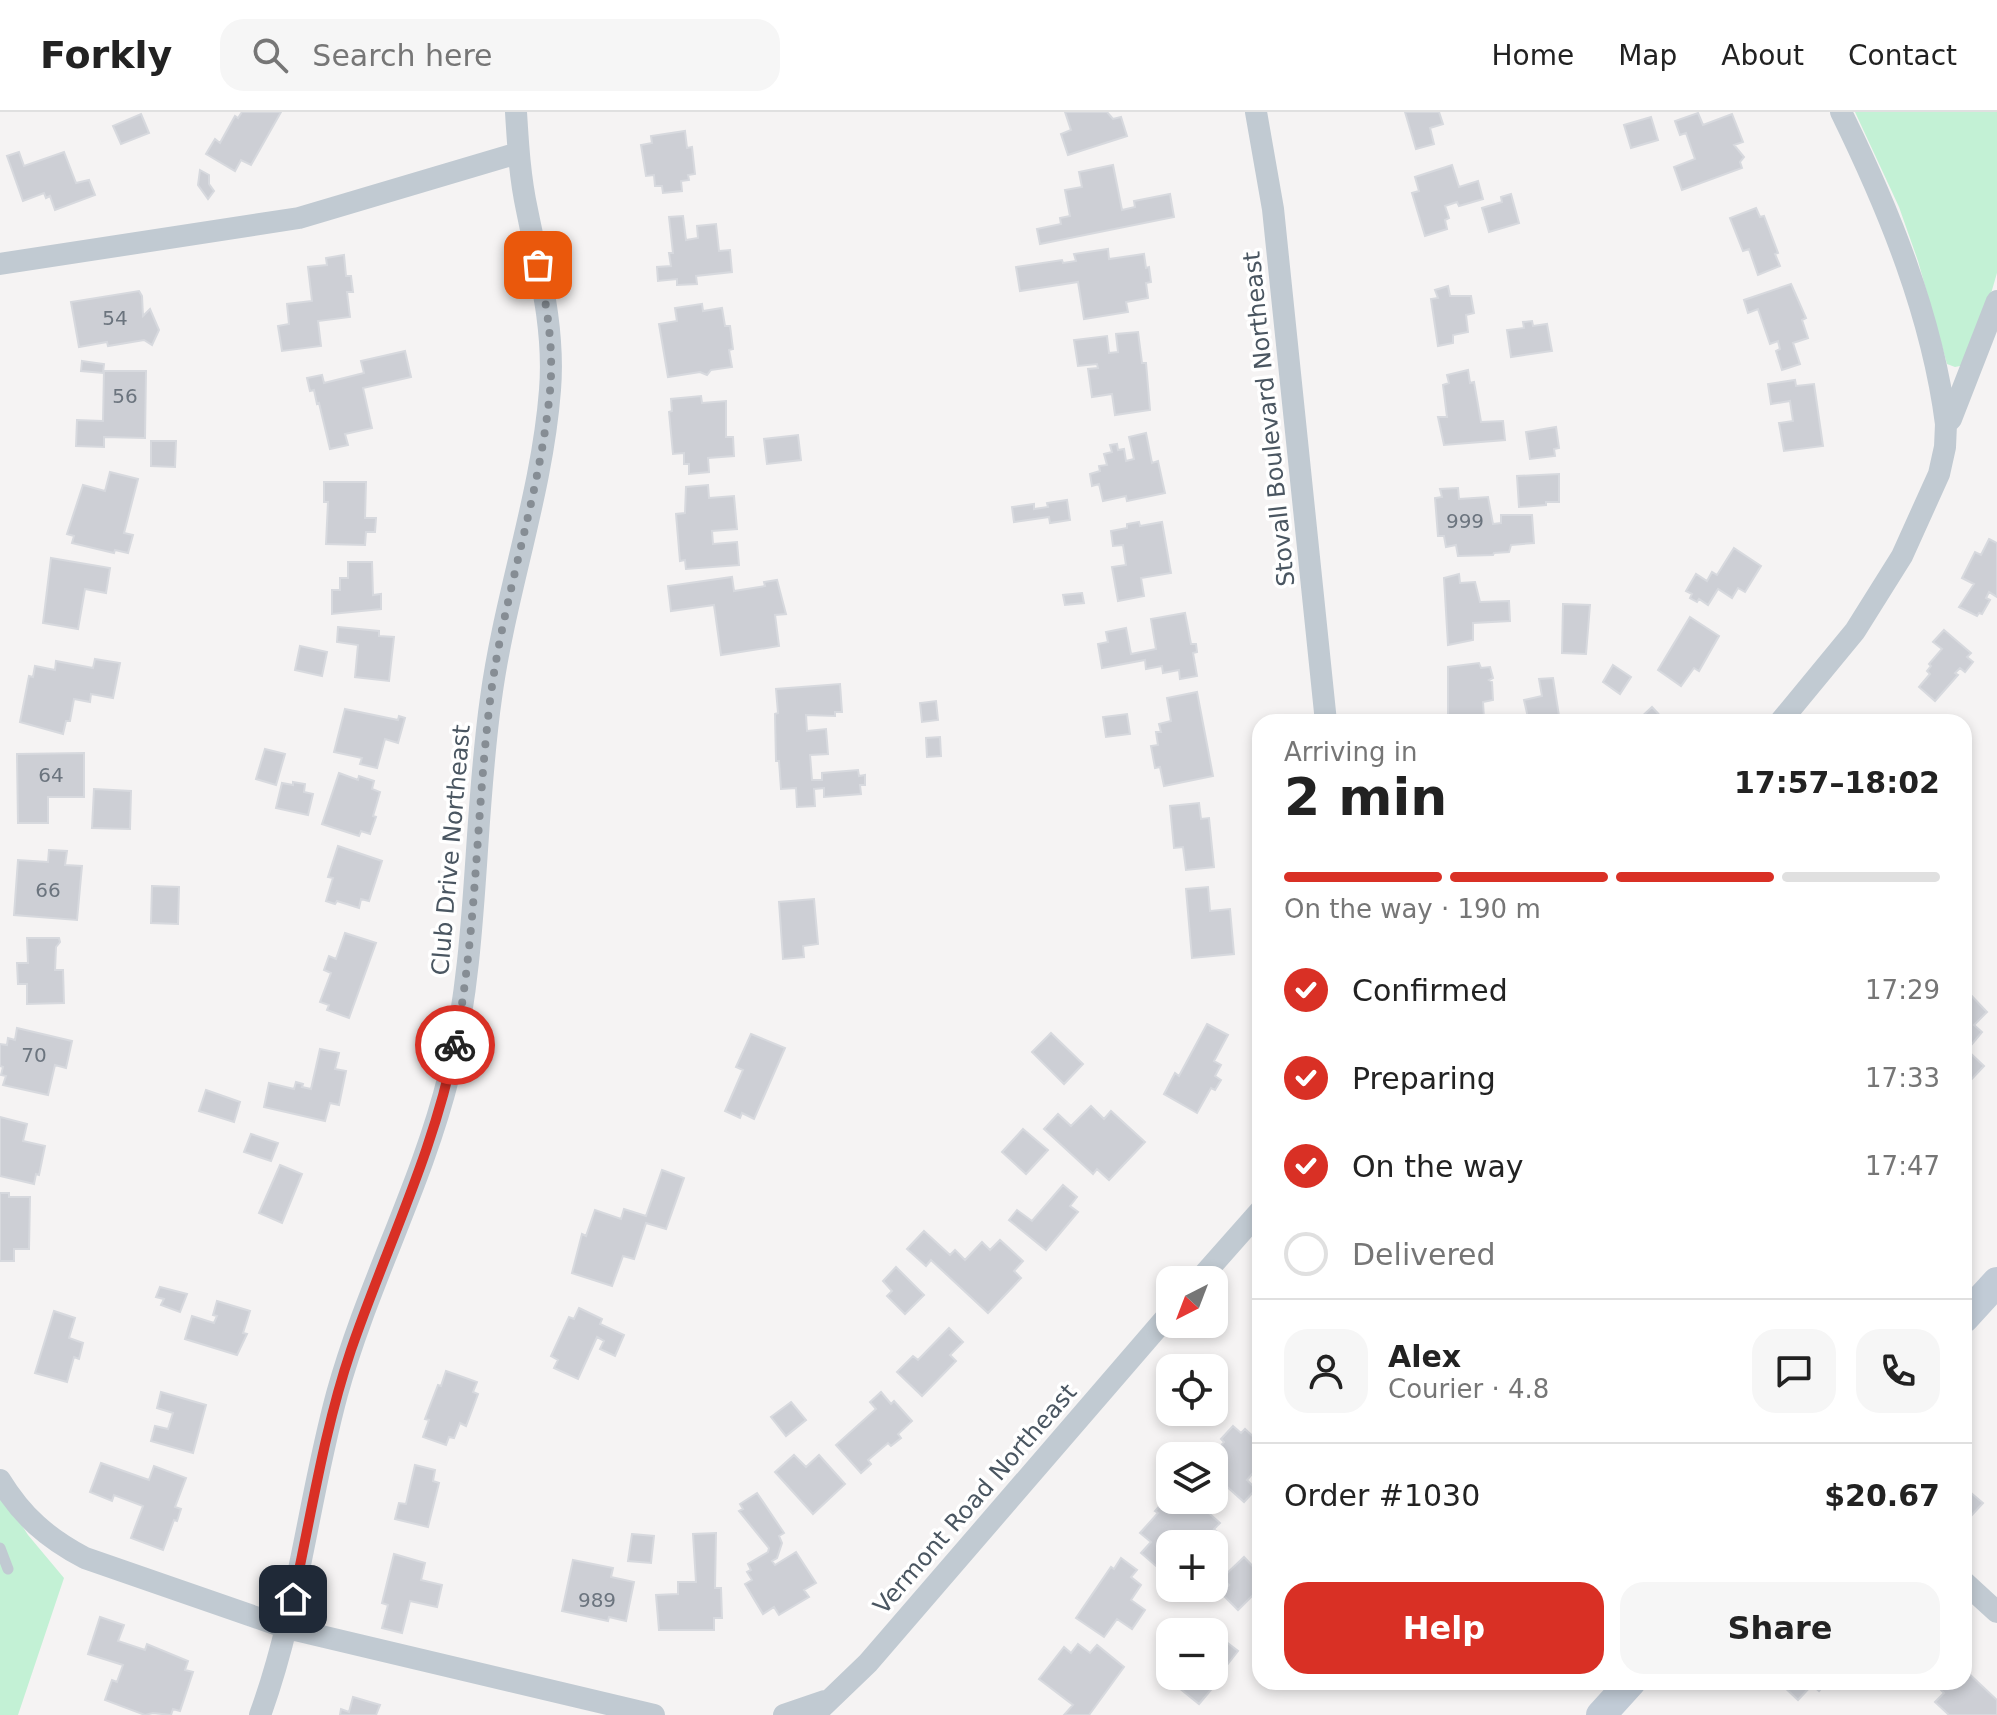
<!DOCTYPE html>
<meta charset="utf-8">
<style>
body{margin:0;font-family:"DejaVu Sans",sans-serif;background:#f6f6f6;color:#222;height:100vh;display:flex;flex-direction:column;font-size:30px;white-space:nowrap}
*{box-sizing:border-box;margin:0}
p{font-size:26px;color:#767676}
.icon{flex:none;width:44px;height:44px;fill:none;stroke:currentColor;stroke-width:2;stroke-linecap:round;stroke-linejoin:round}
.map{position:relative;flex:1;overflow:hidden}
.panel{position:absolute;left:1252px;top:602px;width:720px;height:976px;display:flex;flex-direction:column;background:#fff;border-radius:24px;box-shadow:0 4px 12px #0003}
.panel>*{flex:none}
.needle{width:52px;rotate:222deg}
.fabs{position:absolute;left:1156px;top:1154px;display:grid;gap:16px}
.fabs a{display:grid;place-items:center;width:72px;height:72px;border-radius:16px;background:#fff;box-shadow:0 4px 12px #0003;font-size:40px}
.pin{position:absolute;display:grid;place-items:center;width:68px;height:68px;color:#fff;margin:-34px;border-radius:16px;box-shadow:0 4px 12px #0006}
.courier{position:absolute;display:grid;place-items:center;width:80px;height:80px;margin:-40px;border:6px solid #d93025;border-radius:50%;background:#fff;color:#222;box-shadow:0 2px 10px #0007}
.headline em{font-style:normal;font-weight:700}
.headline div{display:flex;flex-direction:column-reverse}
.headline{display:flex;align-items:center;justify-content:space-between;height:136px;padding:0 32px}
h1{font-size:52px;font-weight:700;line-height:60px}
.bar{display:grid;grid-template-columns:repeat(4,1fr);gap:12px 8px;align-content:center;height:96px;padding:0 32px}
.bar i{height:10px;border-radius:6px;background:#e0e0e0}
.bar .on{background:#d93025}
.bar p{grid-column:span 4}
.line{display:flex;align-items:center;gap:20px;padding:0 32px;border-top:2px solid #e0e0e0}
.line div{flex:1}
.round{display:grid;place-items:center;flex:none;width:84px;height:84px;border-radius:24px;background:#f6f6f6}
ol{padding:0 32px;list-style:none}
li{display:flex;align-items:center;gap:24px;height:88px}
li p{margin-inline-start:auto}
li .icon{padding:8px;border-radius:50%;background:#d93025;color:#fff;stroke-width:4}
li:last-child{color:#767676}
li i{width:44px;height:44px;border:4px solid #e0e0e0;border-radius:50%}
.action{display:flex;gap:16px;margin-top:auto;padding:16px 32px}
.action a{flex:1;height:92px;border-radius:24px;background:#d93025;color:#fff;font-size:32px;font-weight:700;line-height:92px;text-align:center}
.action a+a{background:#f6f6f6;color:#222}
header{display:flex;align-items:center;gap:48px;box-sizing:border-box;height:112px;padding:0 40px;background:#fff;border-bottom:2px solid #e0e0e0}
header strong{font-size:38px}
nav{display:flex;gap:44px;margin-inline-start:auto;font-size:28px}
.search{width:560px;height:72px;background:#f6f6f6;display:flex;align-items:center;gap:20px;box-sizing:border-box;padding:0 28px;border-radius:24px;color:#767676;font-size:30px}
.map>svg:first-child{display:block}
.green{fill:#c3f1d5}
.building{fill:#cdcfd5;stroke:#d7d9de;stroke-width:2}
.lines{fill:none;stroke-linecap:round;stroke-linejoin:round}
.service{stroke:#c1cad2;stroke-width:11}
.minor{stroke:#c1cad2;stroke-width:22}
.secondary{stroke:#c1cbd6;stroke-width:30}
.done{stroke:#868d94;stroke-width:8;stroke-dasharray:0 14.4}
.route{stroke:#d93025;stroke-width:10}
.labels{text-anchor:middle;dominant-baseline:central;stroke-width:7;stroke-linejoin:round;paint-order:stroke}
.number-label{font-size:20px;fill:#6b747e}
.street-label{font-size:24px;fill:#4a5661;stroke:#fff}
</style>
<header>
<strong>Forkly</strong>
<div class="search"><svg class="icon" aria-label="search" viewBox="0 0 24 24"><circle cx="10" cy="10" r="6"/><path d="M15 15l6 6"/></svg>Search here</div>
<nav><a>Home</a><a>Map</a><a>About</a><a>Contact</a></nav>
</header>
<div class="map">
<svg width="1997" height="1603" viewBox="0 0 1997 1603">
<rect width="100%" height="100%" fill="#f5f3f3"/>
<path class="green" d="M1855,0H1997V161L1980,219L1965,253L1955,255L1947,252L1918,149L1899,95Z
M0,1379L28,1423L64,1466L18,1603H0Z"/>
<path class="building" d="M242,0H281L251,53L241,48L235,59L206,42L215,27L220,31L235,4L238,6Z
M1065,0H1107L1113,7L1121,5L1127,24L1068,43L1061,22L1071,18Z
M1405,0H1439L1443,12L1430,16L1434,32L1416,37Z
M1698,1L1703,13L1732,2L1743,30L1734,33L1744,45L1740,50L1742,56L1682,78L1674,55L1695,47L1686,21L1680,23L1675,9Z
M141,2L149,21L121,32L113,14Z
M1651,5L1658,28L1631,36L1624,13Z
M685,19L687,36L692,35L695,62L688,63L689,68L681,69L682,79L663,81L662,74H655L654,63L646,64L641,33L652,31L651,24Z
M19,40L24,54L64,40L76,71L89,68L95,83L55,98L50,84L46,86L44,81L23,89L7,44Z
M1113,53L1122,98L1135,95L1134,89L1170,82L1174,105L1040,132L1037,117L1061,112L1060,106L1070,104L1065,78L1082,75L1079,60Z
M1452,53L1459,75L1478,69L1483,87L1459,94L1457,90L1445,94L1449,106L1445,108L1447,117L1425,124L1412,81L1419,79L1415,65Z
M200,58L209,63V72L214,79L208,87L198,73Z
M1511,82L1519,111L1489,120L1482,96L1502,90L1501,85Z
M1756,96L1760,105L1764,104L1778,141L1775,142L1780,154L1758,163L1749,137L1743,139L1730,106Z
M683,104L686,128L698,126L697,114L716,112L719,139L730,138L732,160L696,164L697,172L677,173V167L658,169L657,155L671,154L669,141H673L669,105Z
M1108,137L1109,147L1144,142L1146,156L1149,155L1151,170L1146,171L1148,186L1126,190L1128,200L1084,207L1078,170L1020,179L1016,155L1062,148L1063,151L1076,149L1074,142Z
M344,143L346,164H351L353,180H347L350,205L318,209L321,234L282,239L278,214L289,212L287,192L312,189L308,155L327,153L326,146Z
M1791,172L1806,206L1802,208L1808,226L1793,231L1800,252L1782,258L1776,239L1780,237L1778,229L1770,232L1758,197L1748,201L1744,188Z
M1448,174L1450,184H1471L1474,201L1466,203L1468,220L1453,223V231L1438,234L1431,187L1438,186L1435,178Z
M139,179L142,184L143,204L150,197L159,218L152,233L144,228L108,234L107,230L79,235L71,190Z
M702,192L703,199L722,196L725,214H730L733,237L729,238L732,255L711,258L707,263L700,260L668,265L659,212L677,209L675,196Z
M1532,209L1533,214L1547,212L1552,239L1511,245L1507,218L1524,216L1523,210Z
M1138,220L1142,251H1146L1150,298L1115,303L1112,282L1092,285L1088,257L1098,256L1097,252L1078,254L1074,228L1107,224L1109,241L1118,240L1116,222Z
M405,239L411,265L363,276L372,316L345,322L348,333L330,337L319,291L317,292L314,278L310,279L307,266L322,263L324,271L364,261L361,249Z
M82,249L104,252L103,261L81,259Z
M1468,258L1470,271L1474,270L1481,310L1503,309L1505,328L1444,333L1438,305H1447L1443,273L1449,271L1447,263Z
M104,259H146L145,326L104,325V335L76,334L77,308L103,309Z
M1795,268L1796,274L1814,272L1823,334L1784,339L1779,311L1793,309L1790,289L1771,292L1768,272Z
M701,284L702,291L726,289V325H733L734,344L708,346L709,360L689,362V352H684V341L673,342L669,300L672,299L671,287Z
M1556,315L1559,336L1554,337L1555,344L1530,347L1526,320Z
M1146,321L1152,351L1158,349L1165,381L1127,389L1126,384L1103,389L1099,372L1092,374L1090,362L1100,359L1099,354L1107,353L1104,342L1112,340L1110,333L1117,332L1118,338L1124,337L1126,349L1134,347L1129,325Z
M798,323L801,348L767,352L764,327Z
M151,329H176L175,355L151,354Z
M110,360L138,367L124,421L133,423L128,441L115,438L114,441L72,431L74,424L67,422L83,373L105,379Z
M1559,362V390H1546V393L1519,395L1517,364Z
M324,370H366L365,406H376L375,420H366L365,433L326,432L328,390H324Z
M708,373L709,386L734,384L737,417L712,419L713,432L737,430L739,453L686,457L685,448L680,449L676,402L685,401L686,375Z
M1458,376L1459,387L1488,385L1493,412L1501,411V403H1532L1534,431L1511,433L1509,440L1494,441L1493,443L1458,444L1456,433L1446,435L1444,424H1438L1435,386L1442,385L1440,377Z
M1067,388L1070,408L1050,411L1049,405L1014,410L1012,395L1034,392V397L1048,395L1047,391Z
M1139,410L1140,414L1162,410L1171,461L1141,466L1144,484L1118,489L1112,455L1126,453L1123,433L1113,434L1111,419L1127,416V412Z
M1989,427L1997,431V485L1989,480L1986,486L1990,488L1982,502L1979,501L1977,504L1959,495L1974,472L1962,466L1975,440L1981,443Z
M1734,436L1761,454L1745,480L1738,476L1732,486L1718,477L1708,493L1699,487L1697,490L1690,486L1692,482L1686,479L1696,462L1707,469L1712,460L1717,463Z
M51,446L110,456L106,481L85,477L78,517L43,511Z
M348,450H372L373,483L381,482V497L332,502V478H340V466H348Z
M1459,462L1460,471L1475,470L1480,490L1509,489L1510,509L1473,511V528L1448,533L1444,466Z
M732,465L734,479L765,474L764,470L777,468L786,502L775,503L779,534L721,543L714,493L671,499L668,474Z
M1082,481L1084,491L1065,493L1063,483Z
M1563,492L1590,493L1586,542L1562,541Z
M1185,501L1191,532H1196L1197,540L1193,541L1197,564L1180,567L1179,558L1163,561L1162,554L1146,557L1145,548L1102,556L1098,532L1108,530L1106,520L1126,516L1131,542L1156,537L1151,507Z
M1690,505L1719,524L1699,559L1694,556L1681,574L1658,558Z
M338,515L379,519V524L394,525L389,569L355,565L358,533L337,530Z
M1944,518L1971,541L1967,545L1973,550L1965,560L1960,556L1955,561L1958,563L1935,589L1919,575L1930,562L1927,559L1931,554L1929,552L1942,537L1933,530Z
M300,534L327,540L322,564L295,558Z
M95,547L120,551L113,586L91,582L90,590L74,587L70,609H66L63,622L20,610L29,564L33,565L35,554L55,558L56,549L93,556Z
M1479,551L1481,556L1490,555L1493,566L1489,568L1492,570L1493,588L1483,590L1484,607L1448,608V555Z
M1613,553L1631,565L1620,582L1603,570Z
M1553,566L1560,610H1529L1524,588L1542,584L1539,567Z
M840,572L842,600H835V604L806,603L807,619L826,617L828,642L810,643L812,668H822V661L858,658L859,664L865,663V673H860L861,682L824,685V676L814,677L815,694L797,695L796,676L781,677L779,649H776L775,602L778,601L776,577Z
M1197,580L1213,664L1164,674L1160,655L1155,656L1151,634L1158,633L1156,620H1161L1159,612L1171,609L1167,586Z
M936,589L938,608L922,610L920,591Z
M1652,595L1666,610H1636Z
M345,597L398,608L399,604L405,606L398,631L385,627L377,656L360,652L362,646L334,640Z
M1127,602L1130,622L1106,625L1103,605Z
M940,625L941,644L927,645L926,626Z
M265,637L285,642L276,673L256,667Z
M84,641V685H48V711H18L17,642Z
M339,661L358,668L359,664L374,669L372,677L380,680L373,704L376,705L370,722L361,719L359,724L322,712Z
M293,670L305,672L304,680L313,682L308,703L276,696L282,671L293,673Z
M94,677L131,679L130,717L92,716Z
M1199,691L1201,707L1209,706L1214,755L1186,758L1183,735L1174,736L1170,694Z
M338,734L382,749L369,789L361,787L359,796L337,789L335,792L326,789L333,766L328,765Z
M49,738L67,739L65,753L82,754L77,808L14,803L18,748L48,750Z
M152,774L179,775L178,812L151,811Z
M1208,775L1210,799L1230,797L1234,842L1192,846L1186,777Z
M814,787L818,832L803,834L804,845L783,847L779,790Z
M345,821L376,831L349,906L327,898L329,893L320,890L331,861L324,858L329,844L336,847Z
M27,826H59L60,830L56,835L55,858H63L64,891L27,892V872H18L17,851H28Z
M1967,879L1987,900L1974,913L1982,920L1967,938L1984,954L1967,972L1964,969V882Z
M1207,912L1228,923L1214,949L1221,953L1215,964L1221,968L1215,978L1211,976L1197,1001L1164,982L1175,961L1179,964Z
M17,916L72,929L66,956L55,953L48,983L3,973L6,964L1,963L3,955L0,954V932L7,933L8,926L15,928Z
M1051,921L1083,952L1064,972L1032,940Z
M751,922L785,936L754,1007L742,1001L740,1006L725,999L743,958L736,955Z
M320,937L339,941L335,957L346,959L339,993L330,991L325,1009L264,995L269,971L294,977L296,970L303,972L302,975L311,977Z
M206,978L240,990L234,1010L199,999Z
M1091,994L1104,1007L1111,999L1145,1030L1109,1068L1097,1057L1093,1062L1044,1017L1058,1002L1071,1014Z
M0,1005L27,1012L23,1029L45,1034L39,1063L36,1062L34,1072L0,1064Z
M1023,1017L1048,1038L1026,1062L1002,1040Z
M251,1022L278,1031L271,1049L244,1040Z
M280,1053L302,1062L282,1111L259,1101Z
M662,1058L684,1066L666,1117L646,1111L634,1147L623,1144L612,1174L572,1161L582,1122L586,1124L595,1098L621,1107L624,1097L646,1104Z
M1063,1073L1077,1085L1070,1094L1078,1100L1046,1138L1009,1108L1017,1098L1032,1109Z
M0,1081H9V1085H30L29,1137H14V1149H0Z
M924,1119L950,1143L955,1138L965,1148L982,1130L990,1138L1000,1128L1023,1149L1014,1159L1021,1166L988,1201L931,1148L926,1154L907,1137Z
M896,1155L924,1183L905,1202L887,1184L892,1179L883,1169Z
M160,1175L187,1182L180,1200L161,1193L164,1187L156,1185Z
M217,1189L250,1199L243,1221L247,1222L237,1243L185,1227L192,1204L214,1211L217,1204L213,1203Z
M579,1196L602,1207L600,1212L624,1223L615,1244L600,1237L604,1229L597,1225L578,1267L554,1256L558,1248L551,1244L569,1205L574,1207Z
M54,1199L75,1206L69,1226L83,1231L79,1247L74,1245L67,1270L35,1261Z
M949,1216L963,1230L950,1243L956,1249L922,1284L897,1260L913,1244L918,1248Z
M446,1259L477,1270L473,1280L478,1282L466,1314L460,1311L454,1326L449,1325L446,1333L423,1325L429,1308L425,1307L438,1273L441,1274Z
M161,1280L206,1293L193,1341L151,1329L155,1314L168,1317L173,1301L157,1296Z
M881,1280L891,1292L894,1289L912,1309L898,1322L901,1326L891,1334L888,1331L868,1348L871,1352L861,1361L836,1333L876,1297L870,1290Z
M791,1290L806,1308L786,1324L771,1305Z
M1233,1314L1241,1321L1245,1317L1260,1331V1357L1258,1355L1247,1368L1256,1377L1244,1390L1225,1373L1216,1383L1214,1381V1348L1222,1339L1219,1336L1224,1330L1221,1327Z
M794,1343L806,1355L819,1343L845,1372L813,1402L775,1360Z
M101,1351L149,1368L154,1354L186,1366L175,1395L181,1397L177,1409L174,1408L163,1438L131,1426L143,1394L114,1383L112,1389L90,1380Z
M415,1353L435,1358L433,1369L439,1371L428,1415L395,1407L399,1391L406,1392Z
M1964,1375L1983,1391L1970,1405L1964,1400Z
M757,1381L784,1421L779,1424L782,1431L777,1446L772,1449L775,1453L796,1440L816,1471L804,1478L809,1485L779,1503L774,1495L763,1502L745,1472L752,1468L747,1460L751,1458L748,1452L768,1440L769,1436L739,1399L743,1397L740,1392Z
M1170,1382V1388H1194L1220,1411L1214,1417L1217,1420L1207,1431L1201,1426L1195,1432H1170V1448L1166,1453L1161,1449L1156,1454L1141,1441L1151,1430L1140,1421L1158,1401L1155,1399Z
M716,1421L715,1476H721L722,1506H714V1518H659L656,1483L678,1482V1470H696L693,1422Z
M632,1422L654,1424L651,1451L628,1449Z
M394,1442L425,1451L421,1468L442,1473L437,1495L410,1489L402,1521L382,1516L388,1493L382,1491Z
M1244,1445L1260,1462V1476L1238,1498L1221,1481L1229,1473L1222,1466Z
M1121,1446L1137,1458L1131,1465L1141,1473L1131,1488L1145,1498L1132,1517L1117,1507L1104,1525L1076,1506L1111,1455L1114,1457Z
M573,1448L613,1456L611,1465L634,1470L626,1509L609,1505L608,1509L562,1499Z
M100,1505L124,1513L118,1529L145,1538L147,1532L188,1549L185,1558L193,1560L180,1599L173,1597L171,1603L153,1601L145,1603L105,1588L112,1568L117,1570L123,1553L88,1542Z
M1216,1522L1238,1539L1219,1563L1214,1559V1525Z
M1078,1532L1090,1541L1097,1533L1124,1555L1089,1603H1064L1073,1593L1039,1567L1064,1535L1071,1541Z
M1964,1557L1997,1588V1603H1949L1935,1590L1944,1581L1941,1578L1945,1574L1941,1570H1964Z
M1187,1564H1206L1216,1572L1199,1592L1178,1575Z
M1782,1570H1827L1819,1579L1812,1573L1798,1588L1781,1572Z
M353,1585L380,1593L376,1603H340L341,1597L349,1600Z"/>
<g class="lines">
<path class="service" d="M0,1436L8,1457"/>
<path class="minor" d="M1256,0L1273,97L1326,610
M1841,0C1889,98 1932,203 1946,312
M0,152L299,106L518,41
M1780,610L1855,519L1902,444L1939,362L1945,335L1946,312L1951,307L1997,189
M1199,1168L1260,1099
M0,1368C22,1404 47,1426 85,1446L287,1516L654,1603
M1964,1470L1997,1500
M260,1603C298,1499 308,1389 337,1282C367,1173 422,1073 449,963C479,839 473,711 491,586C505,482 542,382 550,278C555,216 539,158 527,98C520,66 518,33 516,0
M784,1603L825,1589
M814,1603L868,1551L1170,1201"/>
<path class="secondary" d="M1964,1206L1997,1170
M1601,1603L1631,1570"/>
</g>
<g class="lines">
<path class="done" d="M455,933C477,819 476,704 490,589C503,484 540,384 550,279C554,236 547,194 538,153"/>
<path class="route" d="M293,1487C311,1404 324,1318 351,1238C386,1136 434,1040 455,933"/>
</g>
<g class="labels">
<g class="number-label">
<text x="115" y="206">54</text>
<text x="125" y="284">56</text>
<text x="1465" y="409">999</text>
<text x="51" y="663">64</text>
<text x="48" y="778">66</text>
<text x="34" y="943">70</text>
<text x="597" y="1488">989</text>
</g>
<g class="street-label">
<text transform="translate(1269 307) rotate(-96)">Stovall Boulevard Northeast</text>
<text transform="translate(451 738) rotate(-85)">Club Drive Northeast</text>
<text transform="translate(975 1387) rotate(-49)">Vermont Road Northeast</text>
</g>
</g>
</svg>
<div class="fabs">
<a><svg class="needle" viewBox="-14 -14 28 28"><path d="M0-13l5 13h-10z" fill="#e53935"/><path d="M0 13l5-13h-10z" fill="#767676"/></svg></a>
<a><svg class="icon" aria-label="locate" viewBox="0 0 24 24"><circle cx="12" cy="12" r="6"/><path d="M12 2v4M12 18v4M2 12h4M18 12h4"/></svg></a>
<a><svg class="icon" aria-label="layers" viewBox="0 0 24 24"><path d="M12 4l9 5-9 5-9-5zM3 14l9 5 9-5"/></svg></a>
<a>+</a>
<a>−</a>
</div>
<div class="pin" style="left:538px;top:153px;background:#ea580c"><svg class="icon" aria-label="bag" viewBox="0 0 24 24"><path d="M5 8h14l-1 12H6zM9 8a3 3 0 0 1 6 0"/></svg></div>
<div class="pin" style="left:293px;top:1487px;background:#1f2937"><svg class="icon" aria-label="home" viewBox="0 0 24 24"><path d="M3 11l9-7 9 7M6 9v11h12V9"/></svg></div>
<div class="courier" style="left:455px;top:933px"><svg class="icon" aria-label="bike" viewBox="0 0 24 24"><circle cx="6" cy="16" r="4"/><circle cx="18" cy="16" r="4"/><path d="M6 16l4-8h5l3 8M10 8l3 8H6M13 5h3"/></svg></div>
<section class="panel">
<div class="headline"><div><h1>2 min</h1><p>Arriving in</p></div><em>17:57–18:02</em></div>
<div class="bar"><i class="on"></i><i class="on"></i><i class="on"></i><i></i><p>On the way · 190 m</p></div>
<ol>
<li><svg class="icon" aria-label="check" viewBox="0 0 24 24"><path d="M5 12l5 5 9-10"/></svg>Confirmed<p>17:29</p></li>
<li><svg class="icon" aria-label="check" viewBox="0 0 24 24"><path d="M5 12l5 5 9-10"/></svg>Preparing<p>17:33</p></li>
<li><svg class="icon" aria-label="check" viewBox="0 0 24 24"><path d="M5 12l5 5 9-10"/></svg>On the way<p>17:47</p></li>
<li><i></i>Delivered</li>
</ol>
<div class="line" style="height:144px"><a class="round"><svg class="icon" aria-label="person" viewBox="0 0 24 24"><circle cx="12" cy="8" r="4"/><path d="M4 21q1-7 8-7t8 7"/></svg></a><div><b>Alex</b><p>Courier · 4.8</p></div><a class="round"><svg class="icon" aria-label="chat" viewBox="0 0 24 24"><path d="M4 5h16v11H9l-5 4z"/></svg></a><a class="round"><svg class="icon" aria-label="phone" viewBox="0 0 24 24"><path d="M5 4h4l2 5-3 2q2 4 5 5l2-3 5 2v4C11 20 4 13 5 4z"/></svg></a></div>
<div class="line" style="height:104px"><div>Order #1030</div><b>$20.67</b></div>
<div class="action"><a>Help</a><a>Share</a></div>
</section>
</div>
